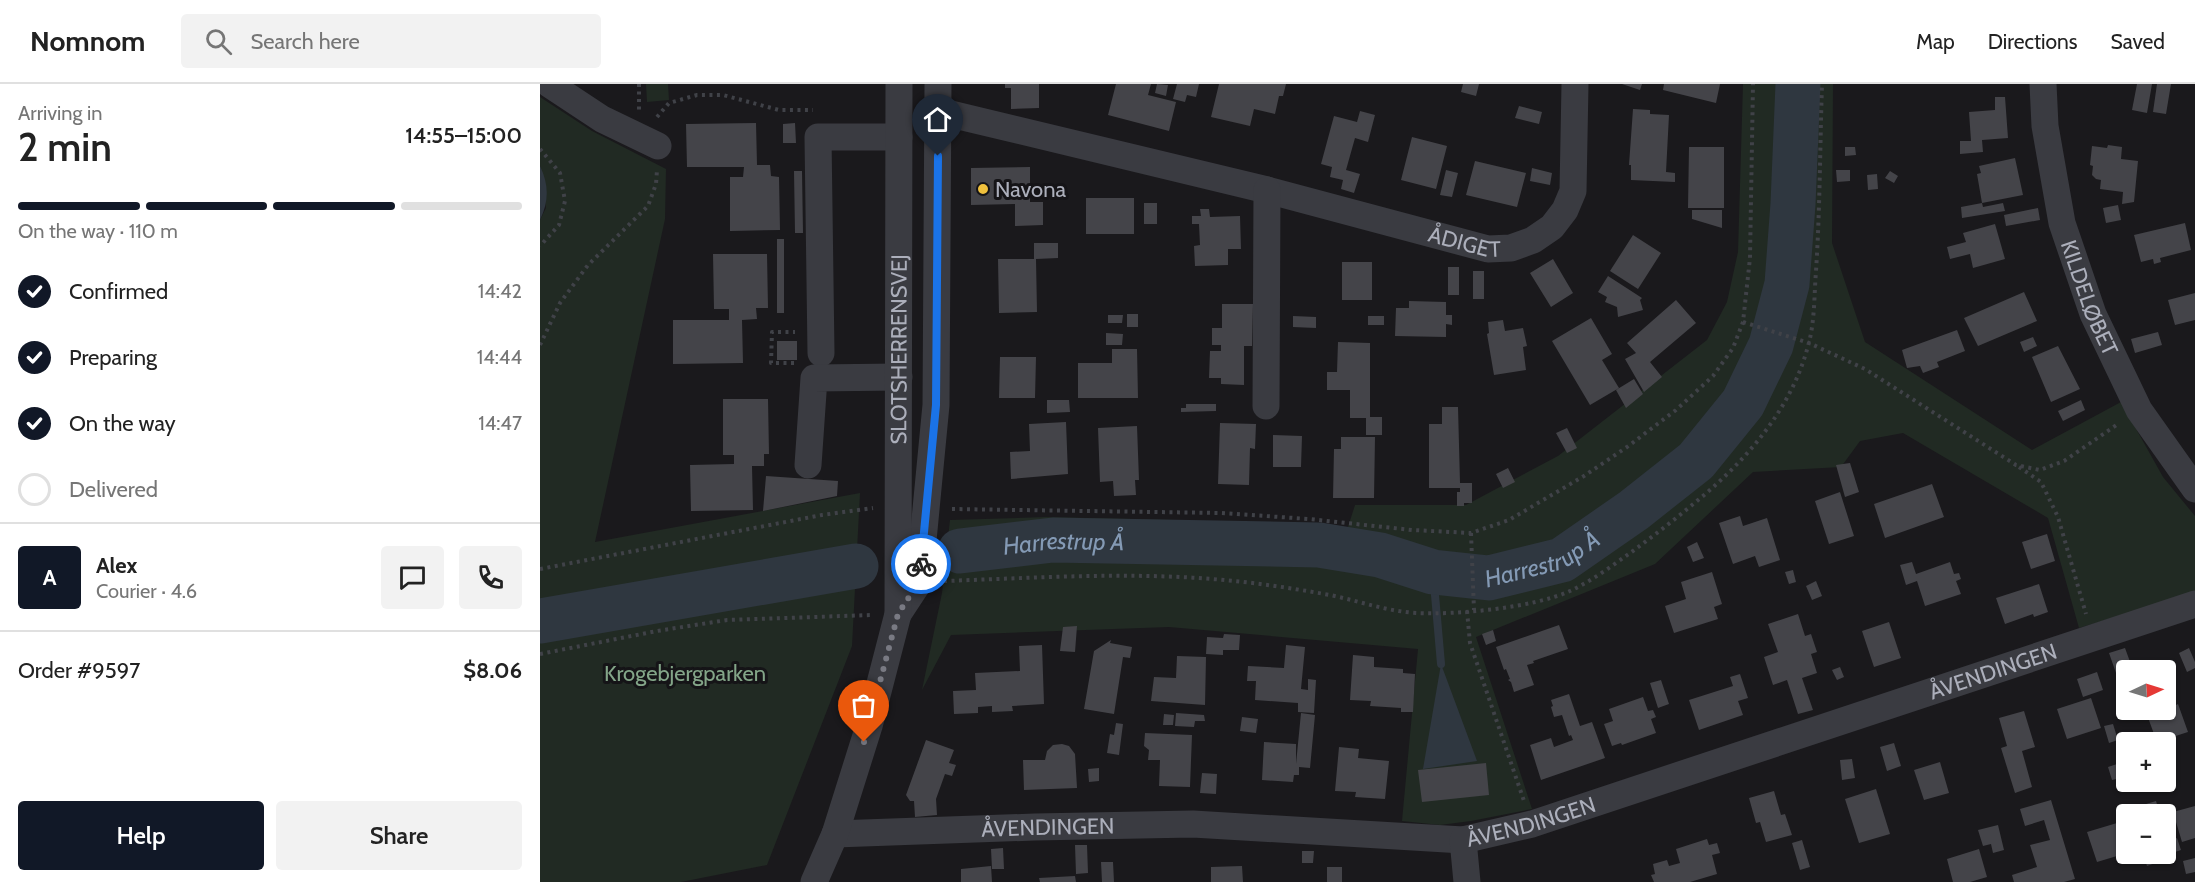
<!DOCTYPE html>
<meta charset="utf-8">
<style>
body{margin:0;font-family:Cabin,sans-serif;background:#f2f2f2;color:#222;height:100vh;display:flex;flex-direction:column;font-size:22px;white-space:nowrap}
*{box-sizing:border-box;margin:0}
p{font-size:20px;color:#767676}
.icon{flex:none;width:33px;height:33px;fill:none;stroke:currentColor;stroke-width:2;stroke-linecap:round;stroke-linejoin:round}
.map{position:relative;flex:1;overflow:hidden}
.side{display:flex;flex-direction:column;background:#fff;width:540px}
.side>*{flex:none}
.needle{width:39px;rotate:86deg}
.controls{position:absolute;left:1576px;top:576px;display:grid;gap:12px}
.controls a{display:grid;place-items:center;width:60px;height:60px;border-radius:6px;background:#fff;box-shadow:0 2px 4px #0004;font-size:30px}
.pin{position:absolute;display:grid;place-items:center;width:51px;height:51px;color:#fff;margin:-62px -26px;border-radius:50% 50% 50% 0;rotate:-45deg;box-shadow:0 0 6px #0007}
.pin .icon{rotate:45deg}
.courier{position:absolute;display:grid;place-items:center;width:60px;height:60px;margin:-30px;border:4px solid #1a73e8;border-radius:50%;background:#fff;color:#222;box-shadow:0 2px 8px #0007}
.head em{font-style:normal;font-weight:600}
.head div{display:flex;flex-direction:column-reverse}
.head{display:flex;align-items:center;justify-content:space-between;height:102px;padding:0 18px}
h1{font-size:39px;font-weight:600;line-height:45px}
.bar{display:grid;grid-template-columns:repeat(4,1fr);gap:9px 6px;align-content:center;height:72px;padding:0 18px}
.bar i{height:8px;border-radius:4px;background:#e0e0e0}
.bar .on{background:#111827}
.bar p{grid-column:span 4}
.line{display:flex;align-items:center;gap:15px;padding:0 18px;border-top:2px solid #e0e0e0}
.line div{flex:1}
.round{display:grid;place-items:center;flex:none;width:63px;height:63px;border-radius:6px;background:#f2f2f2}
ol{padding:0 18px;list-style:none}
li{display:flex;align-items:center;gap:18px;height:66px}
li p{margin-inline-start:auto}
li .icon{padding:6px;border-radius:50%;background:#111827;color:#fff;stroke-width:4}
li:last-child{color:#767676}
li i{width:33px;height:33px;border:3px solid #e0e0e0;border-radius:50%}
.action{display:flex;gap:12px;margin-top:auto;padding:12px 18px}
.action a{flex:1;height:69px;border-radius:6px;background:#111827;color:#fff;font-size:24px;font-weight:600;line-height:69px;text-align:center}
.action a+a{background:#f2f2f2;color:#222}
header{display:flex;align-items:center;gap:36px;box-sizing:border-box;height:84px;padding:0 30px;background:#fff;border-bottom:2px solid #e0e0e0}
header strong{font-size:28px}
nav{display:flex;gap:33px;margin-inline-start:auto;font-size:21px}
.search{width:420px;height:54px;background:#f2f2f2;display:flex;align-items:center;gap:15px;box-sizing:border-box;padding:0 21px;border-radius:6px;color:#767676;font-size:22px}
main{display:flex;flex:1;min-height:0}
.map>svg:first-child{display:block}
.green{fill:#212a23}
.water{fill:#2f3740}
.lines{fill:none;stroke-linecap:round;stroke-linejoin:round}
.stream{stroke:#2f3740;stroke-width:8}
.river{stroke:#2f3740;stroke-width:45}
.building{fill:#444449}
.path{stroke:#404248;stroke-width:4;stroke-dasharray:3 4.5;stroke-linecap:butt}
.minor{stroke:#3a3b41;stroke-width:27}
.done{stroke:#797a83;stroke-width:6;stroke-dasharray:0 10.8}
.route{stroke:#1a73e8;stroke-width:8}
.poi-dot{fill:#f0c13d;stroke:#151417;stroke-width:2}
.labels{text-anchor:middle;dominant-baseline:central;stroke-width:6;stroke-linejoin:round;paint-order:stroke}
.poi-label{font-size:22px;fill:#acafbb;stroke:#151417;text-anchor:start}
.street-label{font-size:22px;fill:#acafbb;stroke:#151417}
.park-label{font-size:22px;fill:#83a588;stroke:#151417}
.water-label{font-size:24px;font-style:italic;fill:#849ab5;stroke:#151417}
</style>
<header>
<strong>Nomnom</strong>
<div class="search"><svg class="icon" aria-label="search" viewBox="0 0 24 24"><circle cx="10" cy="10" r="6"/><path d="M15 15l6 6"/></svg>Search here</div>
<nav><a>Map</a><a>Directions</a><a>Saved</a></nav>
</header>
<main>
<section class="side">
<div class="head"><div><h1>2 min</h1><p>Arriving in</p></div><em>14:55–15:00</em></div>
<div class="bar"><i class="on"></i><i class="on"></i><i class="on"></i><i></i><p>On the way · 110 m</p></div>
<ol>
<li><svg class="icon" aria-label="check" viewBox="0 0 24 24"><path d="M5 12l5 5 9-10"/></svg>Confirmed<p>14:42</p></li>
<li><svg class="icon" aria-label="check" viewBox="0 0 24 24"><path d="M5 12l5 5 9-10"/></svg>Preparing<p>14:44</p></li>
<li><svg class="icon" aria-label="check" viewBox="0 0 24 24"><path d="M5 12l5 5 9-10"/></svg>On the way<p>14:47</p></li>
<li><i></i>Delivered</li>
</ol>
<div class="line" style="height:108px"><b class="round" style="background:#111827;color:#fff">A</b><div><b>Alex</b><p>Courier · 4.6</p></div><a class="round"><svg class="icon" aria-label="chat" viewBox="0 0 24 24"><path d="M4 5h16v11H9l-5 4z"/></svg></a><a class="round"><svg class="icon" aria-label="phone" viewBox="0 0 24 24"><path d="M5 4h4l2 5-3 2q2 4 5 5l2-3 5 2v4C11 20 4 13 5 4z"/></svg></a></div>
<div class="line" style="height:78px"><div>Order #9597</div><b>$8.06</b></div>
<div class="action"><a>Help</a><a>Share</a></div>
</section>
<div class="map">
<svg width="1655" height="798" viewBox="0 0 1655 798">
<rect width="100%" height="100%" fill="#1a191c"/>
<path class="green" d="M106,0H128L129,16L107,18Z
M1203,0H1293L1292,159L1325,258L1492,366L1581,318L1623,393L1655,432V509L1539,544L1508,434L1363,349L1320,357L1301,383L1213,388L1115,480L936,553L992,725L931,737L900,741L862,737L878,565L629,543L411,551L382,606L402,509L410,436L506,433L636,436L807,446L815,421H926L1018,372L1167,256L1187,218L1198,168Z
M0,13L52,47L126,85L125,135L55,458L320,409L312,562L227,781L141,798H0V136L6,124L0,82Z"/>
<path class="water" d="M0,82C9,101 9,117 0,136Z
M901,580L937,677L883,685Z"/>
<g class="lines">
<path class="stream" d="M893,488L901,580"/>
<g class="river">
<path id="s1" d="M420,467L513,456L779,461L840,471L893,488L949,494L1022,476L1094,426L1156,377L1203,319L1231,261L1247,200L1253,120L1258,0"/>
<path d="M0,537L316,482"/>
</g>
</g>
<path class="building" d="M465,0H499V24L471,25V4H465Z
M576,0H611L608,11L636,18L629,47L568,31Z
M617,0L628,1L626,12L615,9Z
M637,0H659L656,13L647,11L645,18L633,15Z
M679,0H746L743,12H739L735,30L714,25L710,42L671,33Z
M923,0H939L936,12L921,8Z
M1082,0H1102L1100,6Z
M1124,0H1180L1176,19L1123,6Z
M1597,0H1612L1607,29L1592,26Z
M1617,0H1631L1626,30L1613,28Z
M1455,13H1465L1468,54L1442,56L1443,68L1420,70V57H1431L1429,28L1455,26Z
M979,22L1002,28L999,40L975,34Z
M1093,25L1110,26V30L1129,31L1126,88L1135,89V98L1091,96V81H1089Z
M820,27L835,31L828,58L815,54L806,86L820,90L814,109L801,105L803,96L790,93L792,83L781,80L794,32L817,38Z
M216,39L217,81H230L231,92L239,93L240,146L190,147V93H203L204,83H147L146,40Z
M255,39L256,59H243V40Z
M872,53L907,62L896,105L861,96Z
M1568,61L1582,63L1581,75L1598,77L1594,118L1582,120L1583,108L1560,105L1561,96L1556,95L1552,91L1553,82L1550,81L1552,62L1567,64Z
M1149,63H1184V124H1148Z
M1305,63H1315L1316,71L1305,72Z
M1475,74L1483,111L1442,119L1437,90L1441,89L1439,82Z
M935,77L986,89L977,123L926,111Z
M490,83V118H503V141L475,142V120L431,121V84Z
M992,84L1012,89L1010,101L990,97Z
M906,86L918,89L912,113L900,111Z
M1296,86H1310V97L1297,98Z
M254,87H262L263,149H255Z
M1350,87L1358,92L1354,99L1345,94Z
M1337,90L1338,105L1328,106L1327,91Z
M546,114H594V150H546Z
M604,119H617V140H604Z
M1442,119L1443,123L1463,119L1465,127L1422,134L1421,123Z
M1578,121L1581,136L1566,139L1563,124Z
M1498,124L1500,136L1466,142L1464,131Z
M660,125H669L670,133L700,132L701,165H688V181L655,182L654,162L660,161L659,140H652V132H661Z
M1152,126H1182V144L1152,135Z
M1645,139L1651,166L1620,174L1621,178L1614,180L1613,175L1601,178L1594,151Z
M1455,140L1465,175L1433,184L1430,170L1410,175L1407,163L1426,158L1423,149Z
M1093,151L1121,169L1098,205L1070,187Z
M237,155H244V229H237Z
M494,159H518V174L496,175L497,228L459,229L458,175H494Z
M173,170H227L228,224H216L217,235L202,236L203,279L133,280V236H189V225H174Z
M1013,175L1033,209L1011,223L990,189Z
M802,178H832V216H802Z
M908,183H919V211H908Z
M933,187H944V215H933Z
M1068,192L1102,214L1100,216L1103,226L1078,233L1077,223L1065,218L1067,213L1058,208Z
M1484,208L1497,237L1438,262L1424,234Z
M1655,209V236L1635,241L1628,216Z
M1136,216L1156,239L1110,278L1122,293L1104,308L1085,275L1096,269L1087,259Z
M869,217L906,218V231H912V241L906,240V253L855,252L856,224H869Z
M682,220H713L712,262H704V301L681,300V294H669L670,267H681V261H672V244H682Z
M587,230H598V243H587Z
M568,231H583L582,239H568Z
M753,232L776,233V244L753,243Z
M828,232H844V241H828Z
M1051,234L1072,270L1062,276L1079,304L1050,321L1012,257Z
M963,236L965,247L983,244L987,262L983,263L986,286L954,291L947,250L949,249L948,238Z
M1417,246L1425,267L1397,278L1399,283L1383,289L1380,282L1367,284L1362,266Z
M1618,248L1622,261L1595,269L1591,255Z
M566,249L583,250L582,261H566Z
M1493,253L1497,262L1484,268L1480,258Z
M237,257H257V276H237Z
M798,258L830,259V333H842V351H826V334H810V306H787V288H797Z
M1518,262L1540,305L1511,318L1492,273Z
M572,265H597L598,314H538V279H572Z
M460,273H496L495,314H459Z
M1094,295L1103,310L1086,324L1076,306Z
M183,315H228L229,370H224V382H212L213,426L151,427L150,381L194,380V371H183Z
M507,316H529L530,328L507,329Z
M1541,316L1545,326L1523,337L1518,327Z
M646,320H676V327L641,328V324H646Z
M902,323H918L920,399H932V419H924V422H917V408H920V404H889V340H902Z
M526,338L528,390L471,395L470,368L490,367L489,340Z
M680,339L716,340L715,365L710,364L709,401L678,400Z
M597,342L599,396H595L596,411L574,412L573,397L560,398L558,344Z
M1027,344L1037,364L1027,369L1016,349Z
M733,351L762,352L761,383H733Z
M801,353H835L834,414H793L794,365H801Z
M1310,379L1319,408L1305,413L1296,381Z
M968,384L975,398L963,404L956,390Z
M226,392L298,397L297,412L223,427Z
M1392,400L1404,433L1345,454L1334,420Z
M1300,408L1314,452L1289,460L1275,417Z
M1200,432L1203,442L1227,434L1240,476L1219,483L1215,472L1193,480L1179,439Z
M1507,450L1515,477L1491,485L1482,458Z
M1157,458L1164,474L1153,478L1147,463Z
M1372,478L1376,490L1410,478L1414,490L1419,489L1421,495L1416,497L1421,510L1385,522L1377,497L1366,501L1360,481Z
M1253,486L1256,498L1249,500L1245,488Z
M1172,488L1182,520L1174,523L1178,535L1134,549L1125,522L1146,515L1141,498Z
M1276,497L1282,512L1272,516L1266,502Z
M1499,500L1508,528L1494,533L1493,530L1465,540L1456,514Z
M1258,530L1265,552L1271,550L1277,568L1271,570L1277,589L1262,594L1273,626L1258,630L1247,596L1233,601L1224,573L1238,568L1228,540Z
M1349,538L1361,574L1334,583L1322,547Z
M1019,541L1028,565L993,577L994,579L987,581L994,601L974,608L971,598L968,596L970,595L966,585L964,586L956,563Z
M537,542L535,568L520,567L523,543Z
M953,546L956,557L946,561L942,550Z
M684,550L700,551L699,566H683V571L666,570L667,553L683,554Z
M571,556L570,559L592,563L590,574L583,573L574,630L544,625L554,567Z
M502,561L504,620L472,622L473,627L452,628V622L438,623V629L414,630L413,607L436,606L435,589L480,587L479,562Z
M746,561L765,563L761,605L768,606V595L776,596L774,629L758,628V619L715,616L716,597H707L708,582L744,584Z
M1585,564L1593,586H1587V608L1583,609L1569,569Z
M1649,564L1655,578V584L1647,588L1639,569Z
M813,571L834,573V583L863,585V589L875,590L873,628H861V624L830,622L831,617L810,616Z
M637,572L666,573L665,621L611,617L614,593L636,594Z
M1300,583L1304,593L1297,596L1292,586Z
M1557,588L1563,606L1543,613L1537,595Z
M1200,590L1208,614L1198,617L1203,631L1159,646L1149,616L1193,602L1190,593Z
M1121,596L1129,620L1118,624L1110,599Z
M1631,608L1636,621L1638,620L1648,648L1617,658L1607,631L1609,630L1608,626H1626V610Z
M1029,610L1040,642L1052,638L1065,674L1001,696L990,661L1011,654L1014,663L1033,656L1031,651L1029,652L1022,631L1014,633L1011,623L1013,622L1011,616Z
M1103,613L1108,627L1113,626L1116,633L1111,635L1116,649L1082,661L1081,659L1072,662L1064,640L1073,637L1069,625Z
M1551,614L1561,644L1527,655L1517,625Z
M1484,627L1495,663L1482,667L1492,703L1475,709L1461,664L1467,662L1459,634Z
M636,629L664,631L665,637H655L654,643L635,642Z
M761,629L775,631L770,684L759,683V691H754L753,698L722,696L724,658L756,660V680Z
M624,630L634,631L633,641H623Z
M702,633L718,635L716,649L700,647Z
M576,639L583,640L579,671L567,669L570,650L574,651Z
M1573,640L1578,656L1569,659L1564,642Z
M605,649L652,651L650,703L619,702L620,676H608L609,666L604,662Z
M386,656L414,666L409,679L416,681L412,692L405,690L396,715L397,731L375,733L374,717H370L366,711Z
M1354,659L1361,682L1347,687L1340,663Z
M522,660L529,662L535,670L537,704L484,706L483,676H505L507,667L513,661Z
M799,663L819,665L818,674L849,677L845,715L815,713L816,708L795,707Z
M1312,675L1315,694L1302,696L1300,676Z
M1400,678L1409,709L1384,716L1374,686Z
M946,679L949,711L882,718L878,686Z
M1577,680L1581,694L1572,696L1568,683Z
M559,684V697L549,698L548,685Z
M662,689L677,690L676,710L660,709Z
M1336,705L1350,750L1319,759L1305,715Z
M1234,707L1241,731L1245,730L1252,751L1226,758L1220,738L1216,739L1209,714Z
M1511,716L1535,795L1524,798H1474L1472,791L1497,783L1490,761L1510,756L1504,736L1485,742L1480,725Z
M1616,717L1620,730H1609L1606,720Z
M1655,722V754L1642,758L1633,728Z
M1587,736V769L1557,778L1547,748Z
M1458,741L1464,766L1453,769L1451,760L1443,762L1438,746Z
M1637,754L1641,766L1635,768L1630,757Z
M1167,755L1169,761L1177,759L1180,769L1172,771L1177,790L1150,798H1114L1111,791L1115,790L1113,780L1127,776L1129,782L1140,779L1136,765Z
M1262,756L1270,783L1260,786L1252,759Z
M535,761H547L548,789L536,790Z
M463,764L464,785H452L451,765Z
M1439,765L1447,793L1430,798H1413L1407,775Z
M762,767H774L773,779H762Z
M1603,770H1619L1621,777L1607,782Z
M1655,774V788L1646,790L1643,777Z
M561,778H573L574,798H562Z
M451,782L452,798H421V785Z
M702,782L703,798H671V783Z
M787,783H802V798H787Z
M535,792L536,798H500L499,794Z"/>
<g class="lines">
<path class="path" d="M99,0V26
M117,33L129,19L157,11H183L239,26H273
M0,65L20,89L25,117L19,141L0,162
M1203,238L1269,259L1325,285L1476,381L1500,386L1524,377L1578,340
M0,261L20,219L48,181L108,122L116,100L117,86
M254,279H231L232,248H255
M1479,383L1501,398L1518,433L1546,530
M412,425L681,429L769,435L872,446L931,449L969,436L1044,392L1087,363L1136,326L1173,292L1193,264L1203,238L1210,174L1213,0
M931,449L934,526
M0,485L282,431L333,424
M404,497C493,494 583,488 672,495C712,498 751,504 790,511C819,517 846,527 876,529C916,531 993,524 1030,507C1052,497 1073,481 1093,467C1113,452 1133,437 1152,421C1203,380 1251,327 1268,262C1275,238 1274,212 1276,187C1280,125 1280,62 1282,0
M927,527L930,559L984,717
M0,570L117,547L187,536L332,531"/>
<g class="minor">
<path d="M9,0L62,35L118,62"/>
<path id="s2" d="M1503,0L1505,42L1522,139L1553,230L1599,326L1655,405"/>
<path id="s3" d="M398,27L727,106L948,165L971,164L993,156L1012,143L1025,126L1033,107L1035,0"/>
<path d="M281,269L278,53H359"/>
<path d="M726,322L727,106"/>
<path d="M268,381L274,294L359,293"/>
<path d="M358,530L379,498L396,321L398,0"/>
<path id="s4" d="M295,750L495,743L653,740L923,756L992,740L1655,520"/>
<path d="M923,756L927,798"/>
<path id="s5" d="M274,798L295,750L329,642L358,530L359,0"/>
</g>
</g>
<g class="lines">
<path class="done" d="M324,658L358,530L379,498L381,480"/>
<path class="route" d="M381,480L396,321L398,72"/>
</g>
<circle class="poi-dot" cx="443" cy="105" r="6"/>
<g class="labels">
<g class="poi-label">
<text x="455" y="105">Navona</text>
</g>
<g class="street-label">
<text stroke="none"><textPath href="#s3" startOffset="543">ÅDIGET</textPath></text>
<text stroke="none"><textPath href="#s2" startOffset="220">KILDELØBET</textPath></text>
<text stroke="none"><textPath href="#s5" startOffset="546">SLOTSHERRENSVEJ</textPath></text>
<text stroke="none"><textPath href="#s4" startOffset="1185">ÅVENDINGEN</textPath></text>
<text stroke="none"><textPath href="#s4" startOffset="699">ÅVENDINGEN</textPath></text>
<text stroke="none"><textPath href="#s4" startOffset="213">ÅVENDINGEN</textPath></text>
</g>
<g class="park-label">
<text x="145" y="589">Krogebjergparken</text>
</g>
<g class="water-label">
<text stroke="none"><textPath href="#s1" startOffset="104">Harrestrup Å</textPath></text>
<text stroke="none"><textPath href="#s1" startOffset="590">Harrestrup Å</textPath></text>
</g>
</g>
</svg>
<div class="controls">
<a><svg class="needle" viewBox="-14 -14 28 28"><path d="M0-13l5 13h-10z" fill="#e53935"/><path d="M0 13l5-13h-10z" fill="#767676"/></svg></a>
<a>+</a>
<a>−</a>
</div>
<div class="pin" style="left:324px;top:658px;background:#ea580c"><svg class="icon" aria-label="bag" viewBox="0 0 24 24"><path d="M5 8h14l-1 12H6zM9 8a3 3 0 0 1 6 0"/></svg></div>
<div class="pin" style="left:398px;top:72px;background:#1f2937"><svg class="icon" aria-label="home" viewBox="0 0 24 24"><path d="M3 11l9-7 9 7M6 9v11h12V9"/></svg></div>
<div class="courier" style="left:381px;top:480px"><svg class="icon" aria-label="bike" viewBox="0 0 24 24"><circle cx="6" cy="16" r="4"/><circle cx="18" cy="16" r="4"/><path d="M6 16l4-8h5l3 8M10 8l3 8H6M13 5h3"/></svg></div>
</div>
</main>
